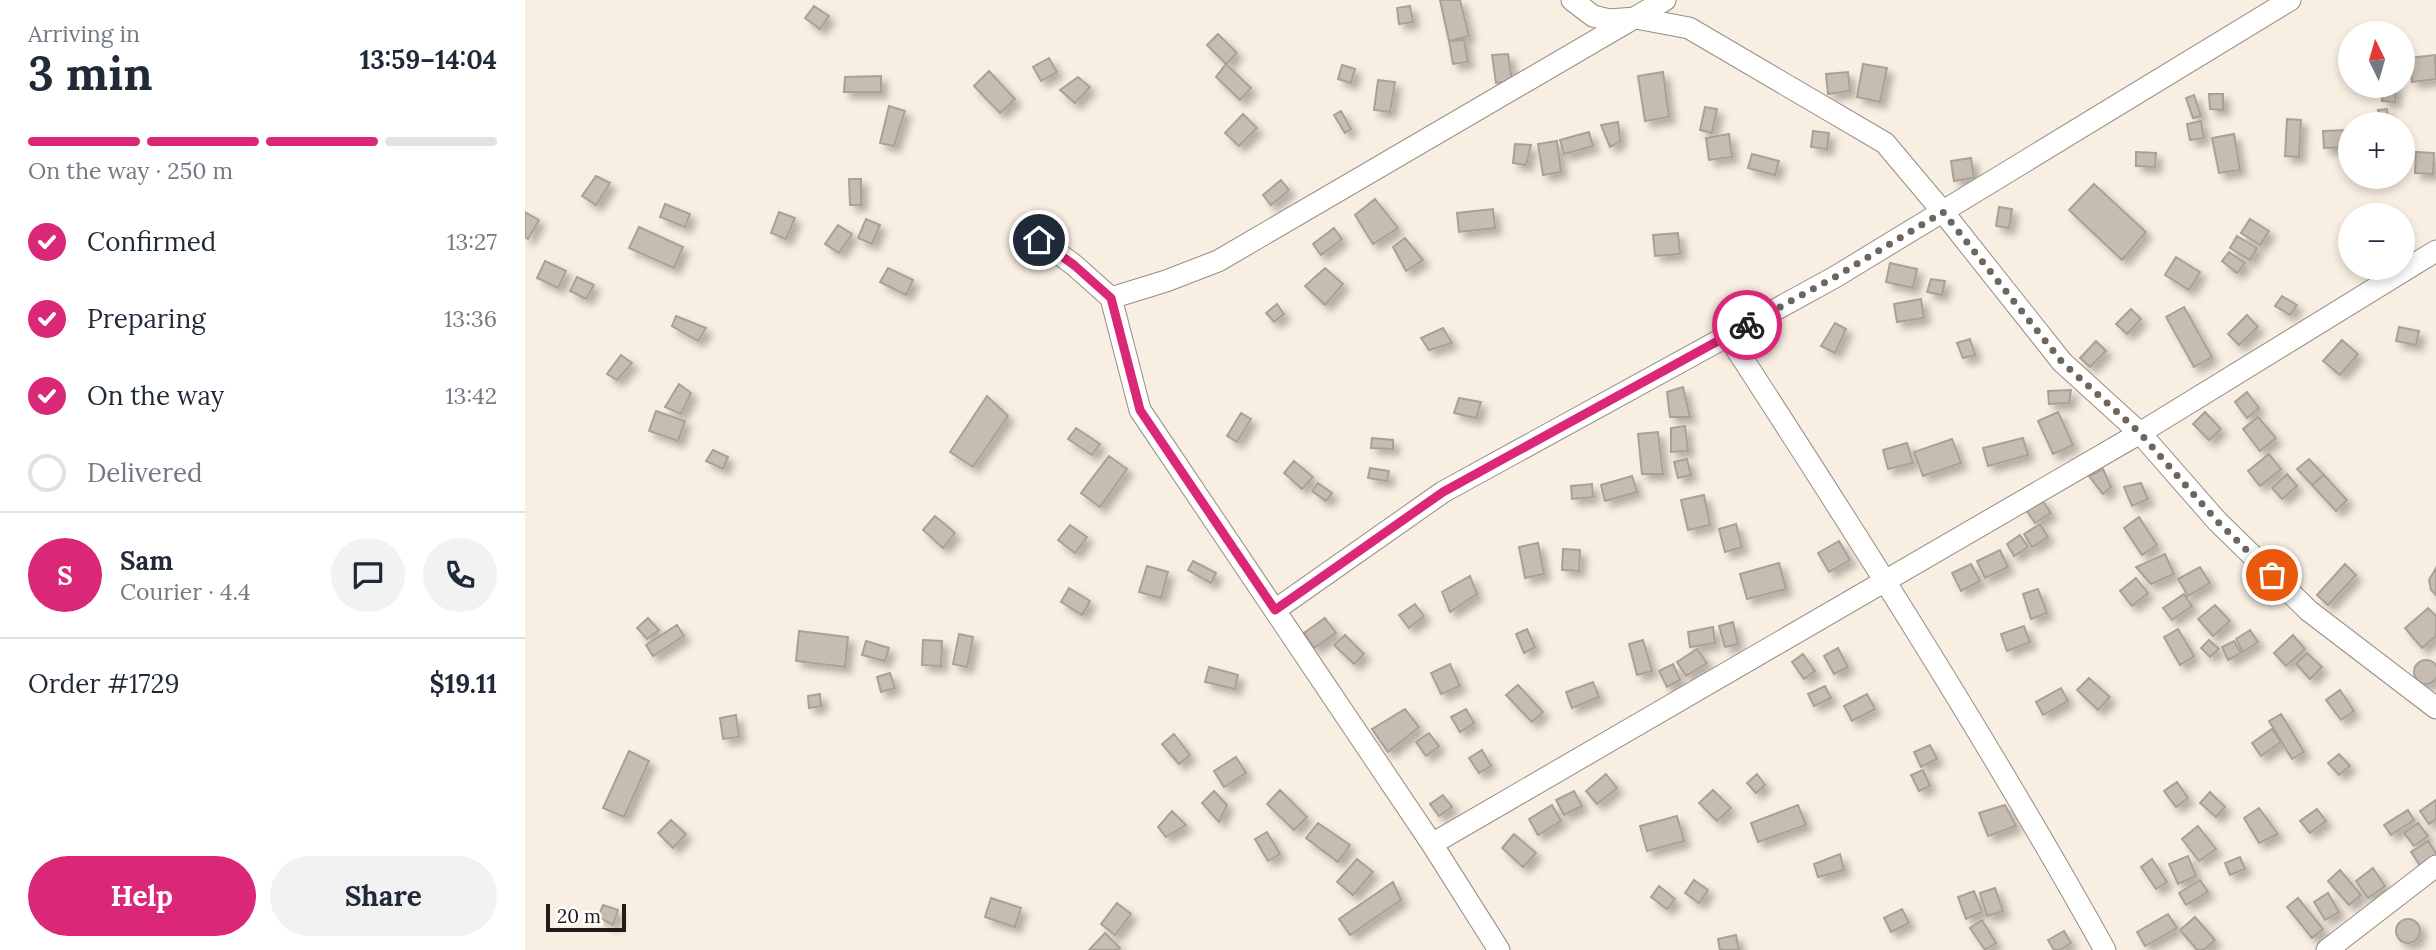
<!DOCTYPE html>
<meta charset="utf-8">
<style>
body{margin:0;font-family:Lora,serif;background:#f2f2f3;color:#1f2937;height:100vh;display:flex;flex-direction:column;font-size:26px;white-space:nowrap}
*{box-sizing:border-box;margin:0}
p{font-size:23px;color:#747a83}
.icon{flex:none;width:38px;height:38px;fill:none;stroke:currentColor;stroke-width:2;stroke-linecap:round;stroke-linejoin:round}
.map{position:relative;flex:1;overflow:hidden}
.drawer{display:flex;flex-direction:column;background:#fff;width:525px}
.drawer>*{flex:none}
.needle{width:46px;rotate:355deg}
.fabs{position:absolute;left:1813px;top:21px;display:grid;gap:14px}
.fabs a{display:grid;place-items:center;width:77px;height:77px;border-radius:50%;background:#fff;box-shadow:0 4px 10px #0003;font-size:35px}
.scale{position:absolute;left:21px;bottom:18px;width:80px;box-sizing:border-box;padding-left:7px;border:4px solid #201c18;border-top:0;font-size:19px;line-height:24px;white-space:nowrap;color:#201c18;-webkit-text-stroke:5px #fff;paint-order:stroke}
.pin{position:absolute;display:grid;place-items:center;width:60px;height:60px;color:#fff;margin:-30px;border:4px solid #fff;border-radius:50%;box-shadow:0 2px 7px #0007}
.courier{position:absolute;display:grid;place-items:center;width:70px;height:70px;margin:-35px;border:5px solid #db2777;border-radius:50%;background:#fff;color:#222;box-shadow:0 2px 9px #0007}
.summary em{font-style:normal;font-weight:700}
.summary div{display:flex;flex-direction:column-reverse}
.summary{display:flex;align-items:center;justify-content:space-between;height:119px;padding:0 28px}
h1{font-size:46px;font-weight:700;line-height:52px}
.bar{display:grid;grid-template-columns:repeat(4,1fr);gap:10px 7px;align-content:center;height:84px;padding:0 28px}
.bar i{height:9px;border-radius:5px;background:#e0e1e3}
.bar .on{background:#db2777}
.bar p{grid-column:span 4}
.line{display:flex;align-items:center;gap:18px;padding:0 28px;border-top:2px solid #e0e1e3}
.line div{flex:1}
.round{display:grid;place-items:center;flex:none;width:74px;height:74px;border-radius:37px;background:#f2f2f3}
ol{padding:0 28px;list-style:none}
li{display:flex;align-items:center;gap:21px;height:77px}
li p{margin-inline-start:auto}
li .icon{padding:7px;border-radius:50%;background:#db2777;color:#fff;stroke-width:4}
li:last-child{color:#747a83}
li i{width:38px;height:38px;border:4px solid #e0e1e3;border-radius:50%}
.button{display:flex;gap:14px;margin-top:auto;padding:14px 28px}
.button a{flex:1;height:80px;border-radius:42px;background:#db2777;color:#fff;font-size:28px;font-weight:700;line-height:80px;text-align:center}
.button a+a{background:#f2f2f3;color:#1f2937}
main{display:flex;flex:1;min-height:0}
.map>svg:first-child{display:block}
.building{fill:#c6bcb1;stroke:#aaa095;stroke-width:2;filter:url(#shadow)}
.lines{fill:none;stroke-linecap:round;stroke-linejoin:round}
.minor-casing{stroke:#978d83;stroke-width:23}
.minor{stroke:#fff;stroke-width:21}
.done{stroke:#6c665f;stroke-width:7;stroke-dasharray:0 12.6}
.route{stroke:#db2777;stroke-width:9}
</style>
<main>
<section class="drawer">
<div class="summary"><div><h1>3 min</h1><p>Arriving in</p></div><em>13:59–14:04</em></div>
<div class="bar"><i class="on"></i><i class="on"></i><i class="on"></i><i></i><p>On the way · 250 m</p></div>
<ol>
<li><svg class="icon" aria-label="check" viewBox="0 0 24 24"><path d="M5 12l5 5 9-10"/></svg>Confirmed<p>13:27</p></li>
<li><svg class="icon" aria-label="check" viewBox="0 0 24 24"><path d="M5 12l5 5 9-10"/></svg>Preparing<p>13:36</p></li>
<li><svg class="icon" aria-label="check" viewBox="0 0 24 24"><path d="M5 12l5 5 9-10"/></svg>On the way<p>13:42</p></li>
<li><i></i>Delivered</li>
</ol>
<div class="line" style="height:126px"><b class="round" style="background:#db2777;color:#fff">S</b><div><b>Sam</b><p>Courier · 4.4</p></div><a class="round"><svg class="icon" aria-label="chat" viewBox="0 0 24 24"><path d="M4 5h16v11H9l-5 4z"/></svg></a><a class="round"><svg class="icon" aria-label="phone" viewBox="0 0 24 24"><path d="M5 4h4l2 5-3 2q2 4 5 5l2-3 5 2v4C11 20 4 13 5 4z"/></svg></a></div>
<div class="line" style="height:91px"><div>Order #1729</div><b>$19.11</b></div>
<div class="button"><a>Help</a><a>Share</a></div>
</section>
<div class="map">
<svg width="1911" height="950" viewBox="0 0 1911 950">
<defs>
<filter id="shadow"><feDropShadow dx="6" dy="6" stdDeviation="3.5" flood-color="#0004"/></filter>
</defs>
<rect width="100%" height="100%" fill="#f9eee2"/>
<path class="building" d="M915,0H935L944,36L924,41Z
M289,6L304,16L295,29L280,18Z
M885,6L888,22L874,24L872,8Z
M693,34L712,53L701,64L682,45Z
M939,40L943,62L928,64L924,41Z
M983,54L987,81L971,83L967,55Z
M1910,55L1911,79L1887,82L1885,58Z
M524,58L532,72L516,81L508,67Z
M701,64L726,88L715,100L691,77Z
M1338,64L1362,68L1355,102L1332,97Z
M817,65L830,69L826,83L813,79Z
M464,71L490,99L475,113L449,86Z
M1138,72L1144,117L1120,121L1113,76Z
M1323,72L1325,91L1303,94L1301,74Z
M356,76V92H319L320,77Z
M553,77L565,87L550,103L535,90Z
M853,80L870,82L865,112L849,110Z
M1858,86H1871L1870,102L1857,101Z
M1684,94H1698V110L1685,109Z
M1669,95L1676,116L1668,118L1661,98Z
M364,106L380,111L369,146L355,143Z
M1180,107L1192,109L1187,133L1175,130Z
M1862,109L1864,124H1854L1853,110Z
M816,111L826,129L820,133L809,115Z
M718,114L732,128L714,146L700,133Z
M1762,119L1776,120L1774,157L1760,156Z
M1676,121L1679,138L1665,140L1662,124Z
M1093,122L1095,141L1085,147L1076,125Z
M1825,130V147L1799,148L1798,131Z
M1288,131L1304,133L1302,149L1286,147Z
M1064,132L1068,146L1039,154L1035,140Z
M1204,134L1207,157L1184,160L1181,138Z
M1709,134L1715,170L1694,173L1687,138Z
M1032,141L1036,172L1018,175L1013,144Z
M990,144L1006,145L1001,165L988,163Z
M1611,152L1631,153L1630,167L1611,166Z
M1891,152L1909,153L1908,174L1890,173Z
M1227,154L1254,161L1250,175L1223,168Z
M1446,158L1449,178L1429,181L1426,161Z
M71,176L85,183L71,205L57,196Z
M324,179H336V205H325Z
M756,180L764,190L746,205L738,195Z
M1569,184L1621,232L1597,260L1544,210Z
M850,199L873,228L848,244L830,215Z
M140,204L165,214L160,227L135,217Z
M1474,207L1487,209L1484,228L1471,226Z
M968,209L970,228L934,232L932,213Z
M0,212L14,220L3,239L0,237Z
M254,212L270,218L261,239L246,233Z
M341,219L355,225L347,244L333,238Z
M1725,219L1744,231L1735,245L1716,233Z
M313,225L327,234L314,253L300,244Z
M114,227L158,247L149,268L104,248Z
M809,228L817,239L796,255L788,244Z
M1153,233L1155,254L1130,256L1128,235Z
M1712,236L1732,248L1725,260L1705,248Z
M880,238L898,260L881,271L868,247Z
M1704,252L1720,263L1712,273L1697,261Z
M1651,257L1675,272L1664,290L1640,275Z
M20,261L41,271L33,288L12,278Z
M1365,263L1392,269L1388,288L1361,282Z
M363,268L388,280L381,295L355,282Z
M800,268L818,284L800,305L780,286Z
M52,277L69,285L61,299L45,291Z
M1406,279L1420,281L1417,295L1402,292Z
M1757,296L1772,305L1765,315L1750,306Z
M1396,299L1399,318L1372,322L1369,304Z
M752,304L759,314L749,322L741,313Z
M1659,307L1687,357L1669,367L1641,317Z
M1606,309L1616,319L1602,334L1591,324Z
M1722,315L1733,327L1714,345L1703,334Z
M151,316L181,328L173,341L147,326Z
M1310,323L1321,329L1310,353L1296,346Z
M1874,327L1894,331L1891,345L1871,341Z
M918,328L927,343L904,350L896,338Z
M1445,339L1450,355L1438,358L1432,343Z
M1817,340L1833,354L1815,375L1798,361Z
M1571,341L1581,351L1565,367L1555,358Z
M96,355L107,363L92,380L82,374Z
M154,384L166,393L156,414L140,407Z
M1158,387L1165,417H1145L1142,392Z
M1546,390L1544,403L1524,404L1523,391Z
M1722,392L1734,408L1722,418L1710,402Z
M462,396L483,416L448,467L425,452Z
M934,398L956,402L951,418L929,413Z
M131,411L160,421L153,441L124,431Z
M1533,412L1548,445L1528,454L1513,421Z
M1680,412L1696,429L1684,440L1668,424Z
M716,413L726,419L712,442L702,436Z
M1733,417L1751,438L1735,451L1718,429Z
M1160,426L1163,451L1146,452V428Z
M551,428L575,444L567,455L543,439Z
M1133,432L1138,474H1117L1113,434Z
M847,438L868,440V449L846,448Z
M1498,438L1503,455L1463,466L1458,448Z
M1427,439L1436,463L1398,476L1389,452Z
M1382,443L1388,463L1363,469L1358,450Z
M188,450L203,457L198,469L181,461Z
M1744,454L1756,469L1735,486L1723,471Z
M584,456L602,469L575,507L556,493Z
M1162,459L1166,475L1153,478L1149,462Z
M1784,459L1799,475L1787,485L1772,469Z
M769,461L788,477L777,489L759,473Z
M845,468L864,471L862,481L843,478Z
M1578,469L1586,487L1578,494L1564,476Z
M1762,474L1772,486L1757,499L1747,488Z
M1799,475L1822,500L1811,511L1787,485Z
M1107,476L1112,492L1080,501L1076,485Z
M793,483L807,493L801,501L787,491Z
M1616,483L1623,499L1607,506L1599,487Z
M1067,484L1068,497L1047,499L1046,486Z
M1179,495L1185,525L1163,530L1156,500Z
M1515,497L1526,513L1510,523L1499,507Z
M410,516L430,533L418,548L398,530Z
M1614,517L1632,545L1617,555L1599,528Z
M1211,524L1217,547L1200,552L1194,529Z
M1515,524L1523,537L1507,547L1499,534Z
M545,525L562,537L550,553L533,540Z
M1495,535L1503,547L1489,556L1482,544Z
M1314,541L1325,560L1304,572L1293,553Z
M1013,543L1019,574L1000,578L994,547Z
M1038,549L1055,550L1054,571L1037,570Z
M1475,550L1483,567L1460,578L1452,561Z
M1640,554L1649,574L1626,584L1611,567Z
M668,561L691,573L686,583L663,570Z
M1254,563L1261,589L1222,599L1215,574Z
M1446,564L1455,581L1436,591L1427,573Z
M1820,564L1831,575L1803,605L1792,595Z
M622,566L643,572L636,598L614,592Z
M1675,567L1685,583L1663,596L1653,579Z
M1911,568V595L1906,590L1904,580Z
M945,576L952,594L925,612L917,592Z
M1611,578L1623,593L1607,606L1595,591Z
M544,588L565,601L557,615L536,602Z
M1513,589L1522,613L1506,619L1498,594Z
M1659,594L1667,606L1647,620L1638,608Z
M890,604L899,616L884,628L874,615Z
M1690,605L1705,621L1688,636L1673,619Z
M1903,608L1911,616V636L1897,648L1880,628Z
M123,618L134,630L122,639L112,628Z
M800,618L811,633L789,648L779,633Z
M1208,622L1213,644L1200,647L1194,626Z
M152,625L159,636L128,656L121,645Z
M1499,626L1505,642L1482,651L1476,634Z
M1188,627L1190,643L1165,647L1163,632Z
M1002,629L1010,647L999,653L991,634Z
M1653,629L1669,656L1655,665L1639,637Z
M1725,630L1733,642L1718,652L1711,639Z
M274,631L323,637L320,667L271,661Z
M434,634L448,637L442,667L428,664Z
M820,635L839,654L829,664L809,645Z
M1768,635L1780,649L1761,666L1749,653Z
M398,640L417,641L416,666L397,665Z
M1118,640L1127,671L1112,675L1104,644Z
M1684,640L1694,649L1685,657L1676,648Z
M341,641L364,648L360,661L337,655Z
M1709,641L1716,653L1703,660L1697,647Z
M1313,648L1323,667L1309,674L1299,656Z
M1172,649L1182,663L1161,676L1152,662Z
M1782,653L1797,667L1785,679L1771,664Z
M1278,654L1290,671L1279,679L1267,662Z
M1889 672a12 12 0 1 1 24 0a12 12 0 1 1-24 0Z
M925,664L935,686L916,694L906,673Z
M1148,664L1155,680L1142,687L1134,671Z
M684,667L713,675L710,689L680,682Z
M365,673L370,688L356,692L352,677Z
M1564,678L1585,697L1573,710L1552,690Z
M1068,682L1074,697L1047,708L1041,692Z
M993,685L1018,712L1007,722L981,695Z
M1300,686L1306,698L1289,706L1283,694Z
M1536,688L1543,701L1518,715L1511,702Z
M1815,690L1829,711L1816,720L1801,700Z
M295,694L296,706L284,708L283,696Z
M1342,694L1350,709L1327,721L1319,706Z
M880,709L894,727L863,752L847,729Z
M941,709L949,723L935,732L926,717Z
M1756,714L1779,752L1767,759L1744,721Z
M211,715L214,737L198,739L195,718Z
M1747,729L1756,742L1736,756L1727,743Z
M904,733L914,746L901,756L891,742Z
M649,734L665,755L654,764L637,744Z
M1405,745L1412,759L1396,767L1389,752Z
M957,750L966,766L954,773L944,758Z
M104,751L124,761L99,817L78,808Z
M1814,754L1825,766L1814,775L1803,763Z
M711,757L721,773L699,787L689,771Z
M1398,770L1405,786L1394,791L1386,775Z
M1081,774L1092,788L1072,804L1061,791Z
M1232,774L1240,785L1231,793L1222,783Z
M1652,782L1663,798L1651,807L1639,791Z
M755,790L782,817L769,830L742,804Z
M1188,790L1206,808L1192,821L1174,803Z
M689,791L702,805L694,822L677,803Z
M1049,791L1057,806L1039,815L1031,800Z
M1685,792L1700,807L1691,817L1675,803Z
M918,795L927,807L914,816L905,804Z
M1911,800V819L1904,824L1895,811Z
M1027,805L1036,821L1013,835L1004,819Z
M1273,805L1281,825L1233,842L1226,823Z
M1480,805L1491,826L1463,836L1454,813Z
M1734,808L1753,834L1734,843L1719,818Z
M1792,809L1801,821L1785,833L1775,821Z
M1883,810L1889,820L1866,835L1859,825Z
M647,811L661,825L641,837L633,827Z
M1152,816L1159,841L1122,851L1115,826Z
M146,820L161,834L148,848L133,833Z
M793,823L825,845L813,862L781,838Z
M1893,823L1903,836L1889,846L1879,833Z
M1673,826L1691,849L1674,861L1657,839Z
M742,832L755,854L743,861L730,839Z
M989,834L1011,853L998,867L977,848Z
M1903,841L1911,853V858L1896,867L1886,852Z
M1315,854L1319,870L1293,877L1289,864Z
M1663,856L1671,876L1653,884L1644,864Z
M1715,857L1720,869L1705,875L1700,863Z
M832,859L848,872L828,895L812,882Z
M1627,859L1642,882L1631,889L1616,867Z
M1848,868L1860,886L1843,898L1831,881Z
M1815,870L1836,895L1824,905L1803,881Z
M1169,880L1183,890L1174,903L1160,893Z
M1675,880L1683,892L1661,905L1654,893Z
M868,882L876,900L825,935L814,919Z
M1134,886L1150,899L1142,909L1126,897Z
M1470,888L1478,911L1462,916L1455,893Z
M1449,891L1457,912L1441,919L1433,897Z
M1803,893L1814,912L1800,920L1789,902Z
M466,898L496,908L490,927L460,917Z
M1773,898L1798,929L1787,938L1762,907Z
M592,903L606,914L590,935L576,924Z
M78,905L93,910L88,925L73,917Z
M1377,909L1384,923L1366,932L1359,918Z
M1643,914L1652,928L1620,946L1612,932Z
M1670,917L1690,940L1679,950H1672L1655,930Z
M1871 931a12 12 0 1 1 24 0a12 12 0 1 1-24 0Z
M1457,920L1471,943L1460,950L1445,928Z
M1539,931L1546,943L1535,950H1529L1523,940Z
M580,933L595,948L592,950H564Z
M1211,935L1214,950H1195L1193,939Z"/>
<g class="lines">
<g class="minor-casing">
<path id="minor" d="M1047,0L1068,16L1084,20L1111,18L1164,28L1360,143L1418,212L1537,362L1615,433L1692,521L1784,611L1911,708
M515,240L549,265L586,298L641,281L693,261L1140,0
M586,298L615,410L907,844L974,950
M1203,336C1334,538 1463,740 1580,950
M750,610L918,492L1310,277L1765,0
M907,844L1615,433L1911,251
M1802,950L1911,866"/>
</g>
<use href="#minor" class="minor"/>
</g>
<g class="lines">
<path class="done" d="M1222,325L1310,277L1418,212L1537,362L1615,433L1692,521L1747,575"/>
<path class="route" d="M514,240L549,265L586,298L615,410L750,610L918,492L1222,325"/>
</g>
</svg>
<div class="fabs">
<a><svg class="needle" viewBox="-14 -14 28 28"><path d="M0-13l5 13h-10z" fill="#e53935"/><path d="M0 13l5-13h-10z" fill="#747a83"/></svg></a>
<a>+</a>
<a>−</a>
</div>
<div class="scale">20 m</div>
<div class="pin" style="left:1747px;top:575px;background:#ea580c"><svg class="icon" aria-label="bag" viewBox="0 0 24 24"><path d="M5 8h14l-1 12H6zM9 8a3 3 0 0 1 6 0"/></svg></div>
<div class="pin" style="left:514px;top:240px;background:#1f2937"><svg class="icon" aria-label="home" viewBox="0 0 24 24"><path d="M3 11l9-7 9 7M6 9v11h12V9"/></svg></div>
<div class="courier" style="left:1222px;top:325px"><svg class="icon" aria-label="bike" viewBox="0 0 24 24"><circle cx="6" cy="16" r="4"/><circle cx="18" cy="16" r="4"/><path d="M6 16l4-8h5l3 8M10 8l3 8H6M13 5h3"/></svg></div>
</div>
</main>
